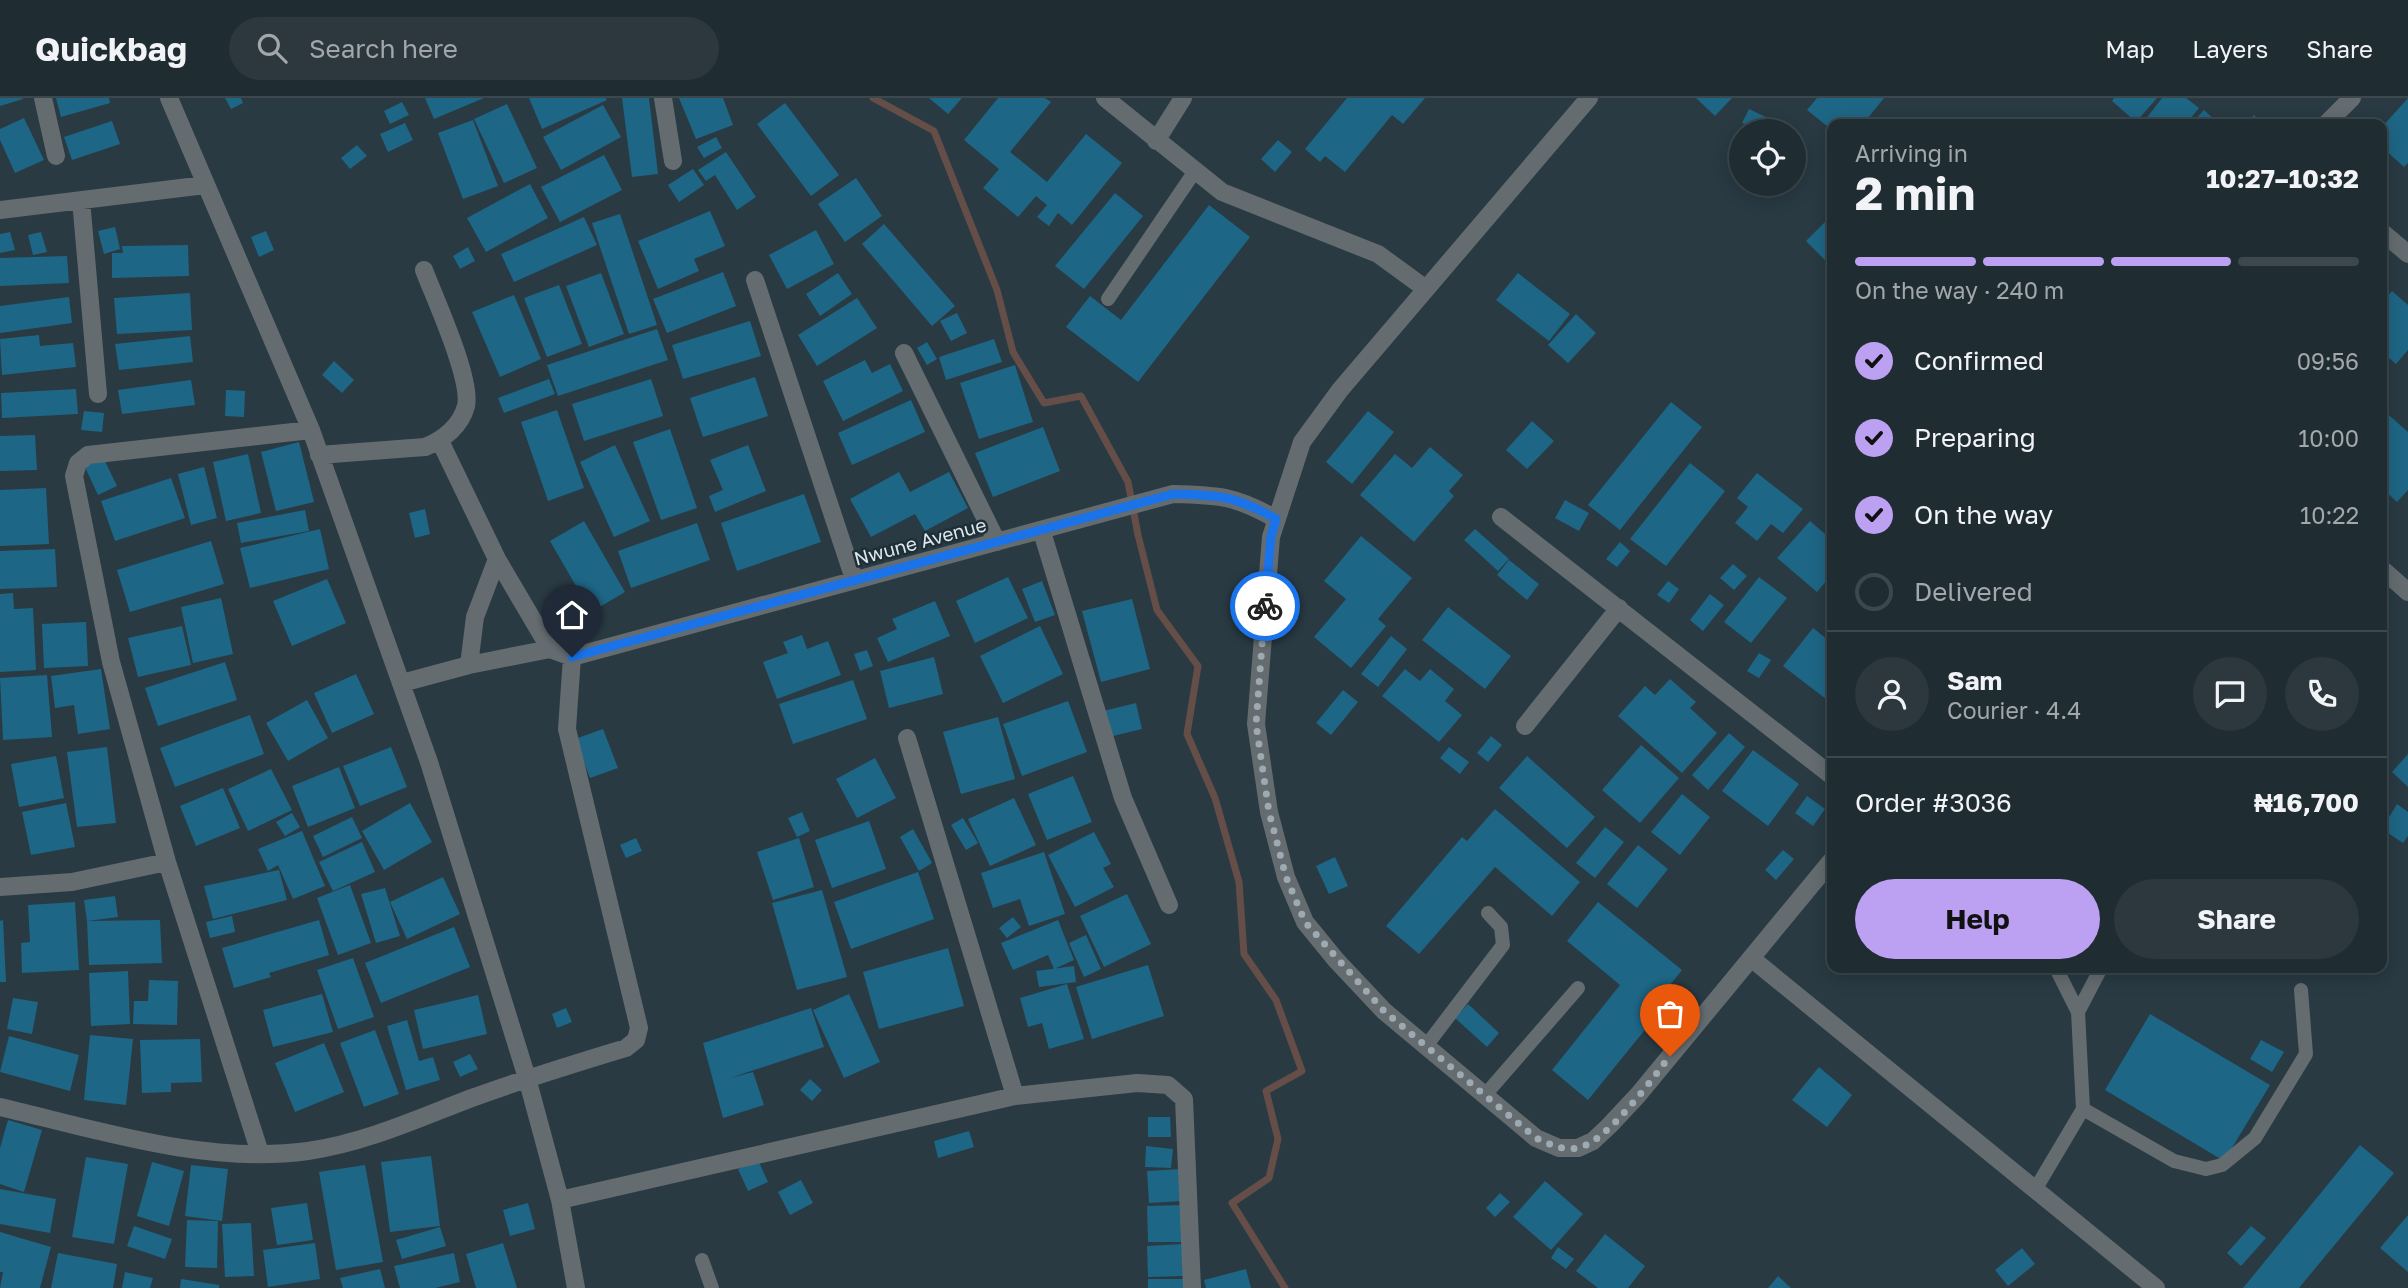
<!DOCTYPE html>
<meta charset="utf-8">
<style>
body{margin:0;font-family:"Golos Text",sans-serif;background:#2c383e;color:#f1f3f6;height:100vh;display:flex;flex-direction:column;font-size:26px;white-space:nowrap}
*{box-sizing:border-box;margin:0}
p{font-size:23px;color:#a1a7ac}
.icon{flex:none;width:38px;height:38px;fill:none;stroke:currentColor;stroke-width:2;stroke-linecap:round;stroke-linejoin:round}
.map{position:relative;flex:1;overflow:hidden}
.side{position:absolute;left:1827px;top:21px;width:560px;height:854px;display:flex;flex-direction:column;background:#1f2c32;border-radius:14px;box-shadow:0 4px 18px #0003,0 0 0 2px #3c484d}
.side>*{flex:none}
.fabs{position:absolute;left:1729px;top:21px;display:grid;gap:14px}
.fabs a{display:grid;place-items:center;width:77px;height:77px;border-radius:50%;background:#1f2c32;box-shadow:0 4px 18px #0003,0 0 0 2px #3c484d;font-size:35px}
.pin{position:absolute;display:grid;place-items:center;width:60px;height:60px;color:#fff;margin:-72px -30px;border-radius:50% 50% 50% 0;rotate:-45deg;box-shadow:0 0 7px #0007}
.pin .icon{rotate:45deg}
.courier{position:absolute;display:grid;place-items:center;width:70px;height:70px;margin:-35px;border:5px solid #1a73e8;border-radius:50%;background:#fff;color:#222;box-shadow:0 2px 9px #0007}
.head em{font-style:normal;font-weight:700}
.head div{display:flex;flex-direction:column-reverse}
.head{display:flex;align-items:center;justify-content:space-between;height:119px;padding:0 28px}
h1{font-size:46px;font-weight:700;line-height:52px}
.bar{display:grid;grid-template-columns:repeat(4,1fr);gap:10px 7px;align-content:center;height:84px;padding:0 28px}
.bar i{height:9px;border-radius:5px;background:#3c484d}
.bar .on{background:#bca0f2}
.bar p{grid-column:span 4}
.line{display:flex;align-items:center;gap:18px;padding:0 28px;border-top:2px solid #3c484d}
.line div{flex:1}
.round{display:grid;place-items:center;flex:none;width:74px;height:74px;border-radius:37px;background:#2c383e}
ol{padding:0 28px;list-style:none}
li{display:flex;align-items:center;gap:21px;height:77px}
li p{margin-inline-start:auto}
li .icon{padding:7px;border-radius:50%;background:#bca0f2;color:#111;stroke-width:4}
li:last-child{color:#a1a7ac}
li i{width:38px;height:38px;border:4px solid #3c484d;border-radius:50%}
.action{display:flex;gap:14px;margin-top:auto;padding:14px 28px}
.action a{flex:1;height:80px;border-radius:42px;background:#bca0f2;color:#111;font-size:28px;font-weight:700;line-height:80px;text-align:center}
.action a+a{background:#2c383e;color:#f1f3f6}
header{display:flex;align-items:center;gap:42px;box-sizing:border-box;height:98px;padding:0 35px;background:#1f2c32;border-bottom:2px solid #3c484d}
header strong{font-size:33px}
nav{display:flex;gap:38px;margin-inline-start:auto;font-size:24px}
.search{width:490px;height:63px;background:#2c383e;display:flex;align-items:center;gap:18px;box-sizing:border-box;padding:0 24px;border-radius:38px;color:#a1a7ac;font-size:26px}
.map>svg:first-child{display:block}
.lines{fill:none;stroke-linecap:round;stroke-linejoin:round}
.stream{stroke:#654e47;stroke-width:7}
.building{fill:#1e6685}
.service{stroke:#646c70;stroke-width:14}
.minor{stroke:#646c70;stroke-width:18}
.done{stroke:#9eaab2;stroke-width:7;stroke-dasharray:0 12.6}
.route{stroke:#1a73e8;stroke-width:9}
.labels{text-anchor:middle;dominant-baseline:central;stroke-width:5;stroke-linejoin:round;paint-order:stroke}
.street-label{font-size:19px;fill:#dde7ed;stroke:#1f2f38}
</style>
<header>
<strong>Quickbag</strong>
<div class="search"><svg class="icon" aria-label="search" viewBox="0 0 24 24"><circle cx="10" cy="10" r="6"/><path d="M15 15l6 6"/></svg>Search here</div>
<nav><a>Map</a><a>Layers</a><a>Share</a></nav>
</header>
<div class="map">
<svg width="2408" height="1190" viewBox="0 0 2408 1190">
<rect width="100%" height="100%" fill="#293a43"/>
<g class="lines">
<path class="stream" d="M873,0L934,33L997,192L1013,254L1044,305L1081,298L1128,384L1138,437L1157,512L1198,568L1187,636L1215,700L1239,784L1244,856L1276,902L1302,973L1266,993L1278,1041L1269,1080L1232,1105L1285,1190"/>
</g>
<path class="building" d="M0,0H23V1L0,8Z
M56,0H109L110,5L61,19Z
M225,0H241L243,5L231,11Z
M425,0H484L434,21Z
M529,0H606L607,2L542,31Z
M622,0H649L658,76L632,79Z
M679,0H723L733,27L696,41Z
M929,0H962L948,16Z
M998,0H1045L1051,4L1010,54L1047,84L1086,36L1122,65L1072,127L1058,115L1049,128L1037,119L1047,107L1036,98L1018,119L983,90L999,71L964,42Z
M1347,0H1425L1403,26L1392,17L1345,74L1325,58L1320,64L1305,51Z
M1696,0H1732L1715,18Z
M1817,0H1884L1863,26H1832V32L1807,12Z
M2114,0H2157L2136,24L2112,3Z
M2162,0H2186L2199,10L2186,26H2142Z
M2408,0V65L2404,69L2382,49V29Z
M402,4L409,17L390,26L384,13Z
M785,5L839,77L811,98L757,26Z
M507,6L537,70L504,85L474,21Z
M603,7L621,39L561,72L543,39Z
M1749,11L1770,21L1764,33L1742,25Z
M2204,12L2219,26H2191Z
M2254,17L2263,26H2246Z
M24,20L44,62L15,75L0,42V31Z
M473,22L498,88L463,101L438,35Z
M112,23L120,46L72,62L64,39Z
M405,25L413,42L388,54L380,36Z
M716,39L722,50L704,60L697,49Z
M1278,42L1292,54L1275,74L1261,61Z
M357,47L367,58L350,71L341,60Z
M726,54L756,99L737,112L715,77L706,83L698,72Z
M604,57L622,92L560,124L541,89Z
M693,71L704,87L679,104L668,87Z
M856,80L882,118L845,144L818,106Z
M530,86L548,120L486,154L467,120Z
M1115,95L1143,118L1084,191L1055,168Z
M1209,107L1250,139L1138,284L1066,229L1090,198L1121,222Z
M710,113L725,148L694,161L699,173L658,191L638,143Z
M620,116L657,227L629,236L592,125Z
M1832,117V169L1806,143Z
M584,119L597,147L514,184L501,156Z
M884,126L955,208L932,228L862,146Z
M115,129L120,151L104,156L98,133Z
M816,132L834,166L787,191L769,157Z
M266,133L274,152L259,159L251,139Z
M10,134L15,152L0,155V136Z
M41,134L47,154L33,157L28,137Z
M188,147L189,178L112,180V155H123L122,148Z
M468,149L475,163L460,171L453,158Z
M67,158L69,185L0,188V160Z
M723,174L736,208L667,235L653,201Z
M601,175L624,236L589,249L566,188Z
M838,175L852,196L820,218L806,196Z
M1518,175L1570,216L1549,243L1496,202Z
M559,187L582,246L547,259L524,200Z
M2392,193L2408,207V252L2396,266L2382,254V205Z
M190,195L192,232L117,236L114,200Z
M514,197L541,261L500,279L472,214Z
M69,199L72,225L0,235V208Z
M857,200L877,230L817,268L798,237Z
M957,215L967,235L951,243L940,223Z
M1576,216L1596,235L1568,265L1548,247Z
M750,223L761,258L683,281L672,247Z
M657,231L668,262L558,298L547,267Z
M39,237L40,248L73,245L76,269L2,277L0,241Z
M190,238L193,264L119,272L115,246Z
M994,241L1002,264L946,282L939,259Z
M927,244L937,261L927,267L917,250Z
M865,262L872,275L890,266L903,293L843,323L823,283Z
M334,263L354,282L342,295L322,277Z
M1015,267L1033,324L979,341L960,285Z
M755,279L768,318L703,339L690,300Z
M549,281L555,296L504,315L498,300Z
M651,281L663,318L584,343L572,306Z
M191,282L195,307L122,316L118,292Z
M76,291L78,316L2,320L1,295Z
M226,292L245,293L244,319L225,318Z
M911,302L925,334L852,367L838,335Z
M1671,304L1702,329L1620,432L1588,407Z
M2382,311L2408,334V392L2397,404L2382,390Z
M557,312L584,390L548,403L521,324Z
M84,313L104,315L102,334L81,332Z
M1368,313L1394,334L1352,386L1326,364Z
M1532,323L1554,343L1527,371L1506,352Z
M1043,329L1060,373L993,399L975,355Z
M670,331L697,410L661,422L633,344Z
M35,337L37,372L0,373V338Z
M299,344L314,404L276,413L261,354Z
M615,347L650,423L614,439L580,364Z
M748,347L766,393L715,414L709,398L723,392L710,362Z
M1430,349L1463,377L1449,393L1454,398L1414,444L1360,397L1395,356L1412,370Z
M248,356L261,415L226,423L213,364Z
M103,359L117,388L98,397L84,367Z
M1690,365L1725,393L1666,468L1630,441Z
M204,369L217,420L191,427L178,376Z
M899,374L910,394L949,374L968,410L925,433L915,416L871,439L850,401Z
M1757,375L1803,411L1783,435L1771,426L1757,443L1735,425L1748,409L1737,400Z
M171,380L185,420L115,443L101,403Z
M46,390L49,446L0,448V392Z
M804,396L821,444L737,473L721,425Z
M1565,402L1589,415L1579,433L1555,420Z
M425,411L430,436L415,440L409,415Z
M305,412L309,433L241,445L237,425Z
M584,423L625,494L591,514L550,443Z
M1810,423L1832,442V476L1817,494L1777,460Z
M697,425L710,462L631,490L618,453Z
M320,431L329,471L250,490L240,450Z
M1475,431L1509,461L1498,473L1464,442Z
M1361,438L1412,480L1378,521L1386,528L1351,570L1314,539L1346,501L1324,483Z
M211,443L224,486L130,514L117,472Z
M1620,444L1630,453L1617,469L1606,461Z
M55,451L57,489L0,491V453Z
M1509,462L1539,486L1527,502L1497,477Z
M1733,466L1747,478L1734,492L1720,480Z
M1008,479L1028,520L975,545L956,503Z
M1759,479L1787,500L1751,545L1724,524Z
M327,481L346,525L292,548L273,503Z
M1042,483L1055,517L1035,524L1022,491Z
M1668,483L1679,491L1669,505L1657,497Z
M13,495L14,511L33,510L36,572L0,574V496Z
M1710,496L1724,507L1703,533L1690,522Z
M221,500L233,556L193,565L181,509Z
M1132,501L1150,571L1101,584L1082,513Z
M935,503L950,538L888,564L877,540L897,531L892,521Z
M1448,509L1511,558L1485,591L1422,542Z
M86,524L88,568L44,570L42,526Z
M182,528L191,567L138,579L128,540Z
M1040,528L1063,576L1003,605L980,558Z
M1813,530L1832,545V593L1826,601L1783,568Z
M802,537L807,551L828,543L841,577L777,601L763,564L788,555L783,544Z
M1391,538L1407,551L1378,589L1361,576Z
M867,552L873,568L860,573L854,556Z
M1759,555L1771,562L1759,580L1747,573Z
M934,559L943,596L889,610L880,573Z
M225,564L237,602L158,628L145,590Z
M101,571L110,631L78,636L74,607L55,610L51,578Z
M1405,571L1420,583L1430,571L1454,591L1445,603L1462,617L1439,644L1382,598Z
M356,576L374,616L332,635L314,595Z
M47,577L52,639L3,642L0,580Z
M1670,581L1696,604L1690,610L1717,635L1682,675L1618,618L1645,588L1655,597Z
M853,582L867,621L793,646L779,606Z
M1343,592L1358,604L1331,637L1316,625Z
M307,602L328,640L288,663L266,625Z
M1068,603L1087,654L1022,678L1003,626Z
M1136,605L1142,631L1109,639L1103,613Z
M250,617L264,656L175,689L160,650Z
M998,619L1015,681L961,696L943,634Z
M603,631L618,670L590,680L575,641Z
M1729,635L1745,649L1708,692L1692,677Z
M1491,638L1502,647L1488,664L1477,655Z
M1641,647L1679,680L1640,725L1602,692Z
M107,649L116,725L77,729L67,654Z
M391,649L407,689L360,708L343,668Z
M1449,649L1469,664L1460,676L1440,660Z
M1753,652L1799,686L1768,728L1722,693Z
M2408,656V689L2392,674Z
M56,658L64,700L19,709L11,666Z
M1527,658L1595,719L1567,750L1499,690Z
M875,660L896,700L857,720L836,681Z
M339,669L355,710L308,729L292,688Z
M271,671L292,712L248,733L228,691Z
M1073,678L1092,724L1047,742L1028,696Z
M223,690L240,730L196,748L180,708Z
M1682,696L1710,719L1680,757L1651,734Z
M1807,698L1825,711L1813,728L1795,715Z
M1014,700L1036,747L990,768L968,721Z
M66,705L75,749L31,757L22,714Z
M410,705L432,744L384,772L362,733Z
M2397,706L2408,714V738L2403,745L2382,731Z
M1495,711L1580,784L1552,818L1495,769L1419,856L1386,828L1462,739L1467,743Z
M802,714L810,733L797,739L788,720Z
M292,715L300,729L285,738L276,724Z
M352,719L362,740L323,759L313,738Z
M963,720L978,745L966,752L951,727Z
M869,723L886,771L832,790L815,742Z
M1605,729L1624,744L1595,780L1576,765Z
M913,731L932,765L919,773L900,739Z
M302,733L325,788L293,801L278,767L268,773L258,751Z
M1094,734L1111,766L1103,770L1114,789L1075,809L1048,757Z
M636,740L642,753L626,760L620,747Z
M799,740L814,789L773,802L757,754Z
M362,744L375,774L333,793L319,764Z
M1638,747L1668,771L1637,810L1607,786Z
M1783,752L1794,761L1776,782L1765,772Z
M1044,754L1065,816L1029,828L1020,801L993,810L981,775Z
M1335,759L1348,788L1329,796L1316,768Z
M279,772L287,802L213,821L204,788Z
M918,774L934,821L851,851L834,804Z
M443,779L460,816L407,841L390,804Z
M350,787L371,845L338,857L317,800Z
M385,790L400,838L376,845L361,796Z
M822,792L847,879L797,892L772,805Z
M1127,796L1151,846L1104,869L1080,818Z
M115,798L118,819L87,823L84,802Z
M75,804L79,872L22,875L21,845L30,844L28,807Z
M1598,804L1682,872L1654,907L1661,912L1588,1002L1552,972L1620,887L1567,843Z
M232,818L235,834L210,840L206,824Z
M1013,819L1021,829L1007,840L999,830Z
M3,822L6,884H0V823Z
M160,822L162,865L89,867L87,823Z
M319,822L329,857L269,875L271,879L234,890L222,850Z
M1058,822L1074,862L1054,871L1048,857L1013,872L1001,845Z
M454,829L470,869L381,905L365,865Z
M1086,837L1101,871L1084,879L1069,845Z
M948,850L964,908L879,931L863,874Z
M353,860L374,919L338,931L317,872Z
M1148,867L1164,918L1092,941L1076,889Z
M1074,868L1076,884L1039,889L1036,873Z
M128,873L130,926L91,928L89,875Z
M149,882L178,883L177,927L133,926L134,903H148Z
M1067,886L1084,941L1049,951L1042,925L1028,929L1020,900Z
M322,896L333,934L273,949L263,912Z
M849,896L880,964L844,980L813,912Z
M478,897L487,936L423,951L414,912Z
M13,900L38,904L32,936L7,931Z
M1468,906L1499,935L1487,949L1455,920Z
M566,910L572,924L557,930L552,916Z
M811,910L824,949L730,980L753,974L764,1007L723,1020L703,945Z
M2150,916L2270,987L2224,1063L2105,992Z
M407,922L419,963L433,959L440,982L406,992L387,928Z
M375,932L399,996L364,1009L340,945Z
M90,937L133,941L126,1007L84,1002Z
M9,938L79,957L70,993L0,974Z
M200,941L202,984L171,985V994L142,995L140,942Z
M2261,942L2284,954L2272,974L2250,961Z
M324,945L344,994L295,1014L275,965Z
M470,956L478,971L460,979L453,964Z
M1819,969L1852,997L1827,1029L1792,1002Z
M810,981L822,992L812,1003L800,992Z
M1148,1019H1170L1171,1039H1148Z
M8,1022L42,1032L24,1094L0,1086V1050Z
M969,1033L974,1049L938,1060L934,1043Z
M2360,1047L2394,1075L2299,1190H2243Z
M1146,1048L1173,1051L1171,1070L1145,1069Z
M431,1058L440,1128L390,1134L381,1064Z
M86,1059L128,1066L114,1146L72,1139Z
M758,1062L768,1084L748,1093L738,1071Z
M152,1064L184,1073L169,1128L137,1118Z
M191,1067L228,1071L222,1123L185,1118Z
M365,1067L383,1164L336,1172L319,1074Z
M1180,1071L1182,1103L1149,1105L1147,1073Z
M801,1082L813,1105L790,1117L778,1094Z
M1545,1083L1583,1116L1551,1152L1513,1119Z
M0,1091L56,1101L50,1135L0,1126Z
M1500,1095L1510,1104L1495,1119L1486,1110Z
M307,1105L313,1142L277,1147L271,1110Z
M528,1105L535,1131L510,1138L503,1112Z
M1184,1107V1144H1148L1147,1108Z
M2408,1117V1174L2380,1150Z
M187,1122L218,1123L217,1170L185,1169Z
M251,1125L254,1178L225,1179L222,1126Z
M134,1128L172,1141L165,1161L127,1148Z
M2251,1128L2266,1140L2241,1168L2227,1155Z
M440,1129L446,1148L402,1161L396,1142Z
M0,1134L51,1149L40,1190H0L3,1174H0Z
M1605,1136L1645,1168L1628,1190H1598L1576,1173Z
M315,1145L320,1181L268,1189L263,1152Z
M503,1145L517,1190H476L466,1156Z
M1183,1146L1185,1178L1148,1179L1147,1148Z
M1558,1149L1574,1161L1566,1171L1551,1160Z
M2022,1150L2035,1166L2008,1188L1995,1172Z
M58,1155L117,1166L113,1190H51Z
M454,1155L460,1184L435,1190H400L394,1168Z
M380,1171L385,1190H343L340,1180Z
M1246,1171L1251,1190H1206L1204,1182Z
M125,1174L153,1180L150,1190H122Z
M1778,1178L1791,1190H1768Z
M181,1181L219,1187V1190H180Z
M1148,1181H1184V1190H1148Z"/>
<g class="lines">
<path class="service" d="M1108,201L1195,73
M2078,914L2101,870
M1426,948L1503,847L1501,829L1488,815
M1485,997L1578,890
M2083,1011L2174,1063L2206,1071L2222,1067L2255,1040L2306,956L2301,892
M2035,1092L2083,1011L2078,914L2056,870
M702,1162L712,1190"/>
<path class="minor" d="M43,0L56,58
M169,0L311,332L429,664L527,980L560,1102L576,1190
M663,0L673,63
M1105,0L1222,94L1378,156L1426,191
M1589,0L1340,292L1302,344L1271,439L1256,626L1269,714L1286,779L1305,824L1336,862L1384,913L1536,1040L1559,1050H1578L1593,1043L1609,1028L1638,997L1832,762
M2326,26L2352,0
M1156,43L1183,0
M81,102L98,296
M0,112L205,87
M2382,134L2408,156
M755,182L854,481
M904,255L997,444
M440,343L497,461L550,551L572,559
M319,357L425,349C443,342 461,328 466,308C472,281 435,201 424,172
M1501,419L1832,678
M1042,434L1123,700L1169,807
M2382,471L2408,494
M572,559L1173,396C1219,397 1236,398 1276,421
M469,567L550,551
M402,585L469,567L475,519L497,461
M1525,628L1619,510
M907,640L1015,998
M0,789L72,784L167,764
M1751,860L2156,1190
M0,1009C99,1032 205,1067 308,1053C364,1045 417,1021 469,1001C521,982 573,966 626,950L636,942L639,930L567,631L572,559
M260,1055L167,764L111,564L74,378L78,365L88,357L311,332
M560,1102L1015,998L1137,985L1168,987L1184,1001L1192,1190"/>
</g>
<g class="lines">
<path class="done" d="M1265,508L1256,626L1269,714L1286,779L1305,824L1384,913L1536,1040C1550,1046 1562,1053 1578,1050C1608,1043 1651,982 1670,958"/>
<path class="route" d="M572,559L1173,396C1219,397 1236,398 1276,421L1271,439L1265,508"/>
</g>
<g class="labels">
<g class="street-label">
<text transform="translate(920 443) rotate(-15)">Nwune Avenue</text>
</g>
</g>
</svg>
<div class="fabs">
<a><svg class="icon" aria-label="locate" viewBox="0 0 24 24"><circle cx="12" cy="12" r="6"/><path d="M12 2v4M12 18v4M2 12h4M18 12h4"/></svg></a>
</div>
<div class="pin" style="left:1670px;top:958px;background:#ea580c"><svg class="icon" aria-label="bag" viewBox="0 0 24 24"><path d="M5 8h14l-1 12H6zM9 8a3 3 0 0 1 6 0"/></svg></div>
<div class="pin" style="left:572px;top:559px;background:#1f2937"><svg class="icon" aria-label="home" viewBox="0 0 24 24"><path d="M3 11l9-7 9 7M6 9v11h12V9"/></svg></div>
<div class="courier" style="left:1265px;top:508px"><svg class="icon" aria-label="bike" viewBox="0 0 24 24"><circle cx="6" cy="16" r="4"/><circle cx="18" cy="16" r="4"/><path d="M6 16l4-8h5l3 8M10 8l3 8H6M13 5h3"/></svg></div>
<section class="side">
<div class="head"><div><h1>2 min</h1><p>Arriving in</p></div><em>10:27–10:32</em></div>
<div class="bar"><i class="on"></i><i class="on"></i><i class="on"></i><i></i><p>On the way · 240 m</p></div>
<ol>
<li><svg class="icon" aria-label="check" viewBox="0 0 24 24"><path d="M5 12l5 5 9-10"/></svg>Confirmed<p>09:56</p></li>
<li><svg class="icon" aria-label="check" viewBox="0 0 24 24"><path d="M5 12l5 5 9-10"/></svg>Preparing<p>10:00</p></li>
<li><svg class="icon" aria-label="check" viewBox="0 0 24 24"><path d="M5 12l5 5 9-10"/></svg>On the way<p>10:22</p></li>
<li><i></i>Delivered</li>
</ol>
<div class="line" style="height:126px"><a class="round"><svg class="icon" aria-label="person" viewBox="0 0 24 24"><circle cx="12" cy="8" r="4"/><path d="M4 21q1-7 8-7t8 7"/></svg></a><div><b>Sam</b><p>Courier · 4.4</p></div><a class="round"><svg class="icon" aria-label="chat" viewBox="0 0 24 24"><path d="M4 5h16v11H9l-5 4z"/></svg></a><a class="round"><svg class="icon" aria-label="phone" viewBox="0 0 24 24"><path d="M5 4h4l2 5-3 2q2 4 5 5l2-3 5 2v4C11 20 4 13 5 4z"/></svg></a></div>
<div class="line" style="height:91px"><div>Order #3036</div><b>₦16,700</b></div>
<div class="action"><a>Help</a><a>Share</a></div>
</section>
</div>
